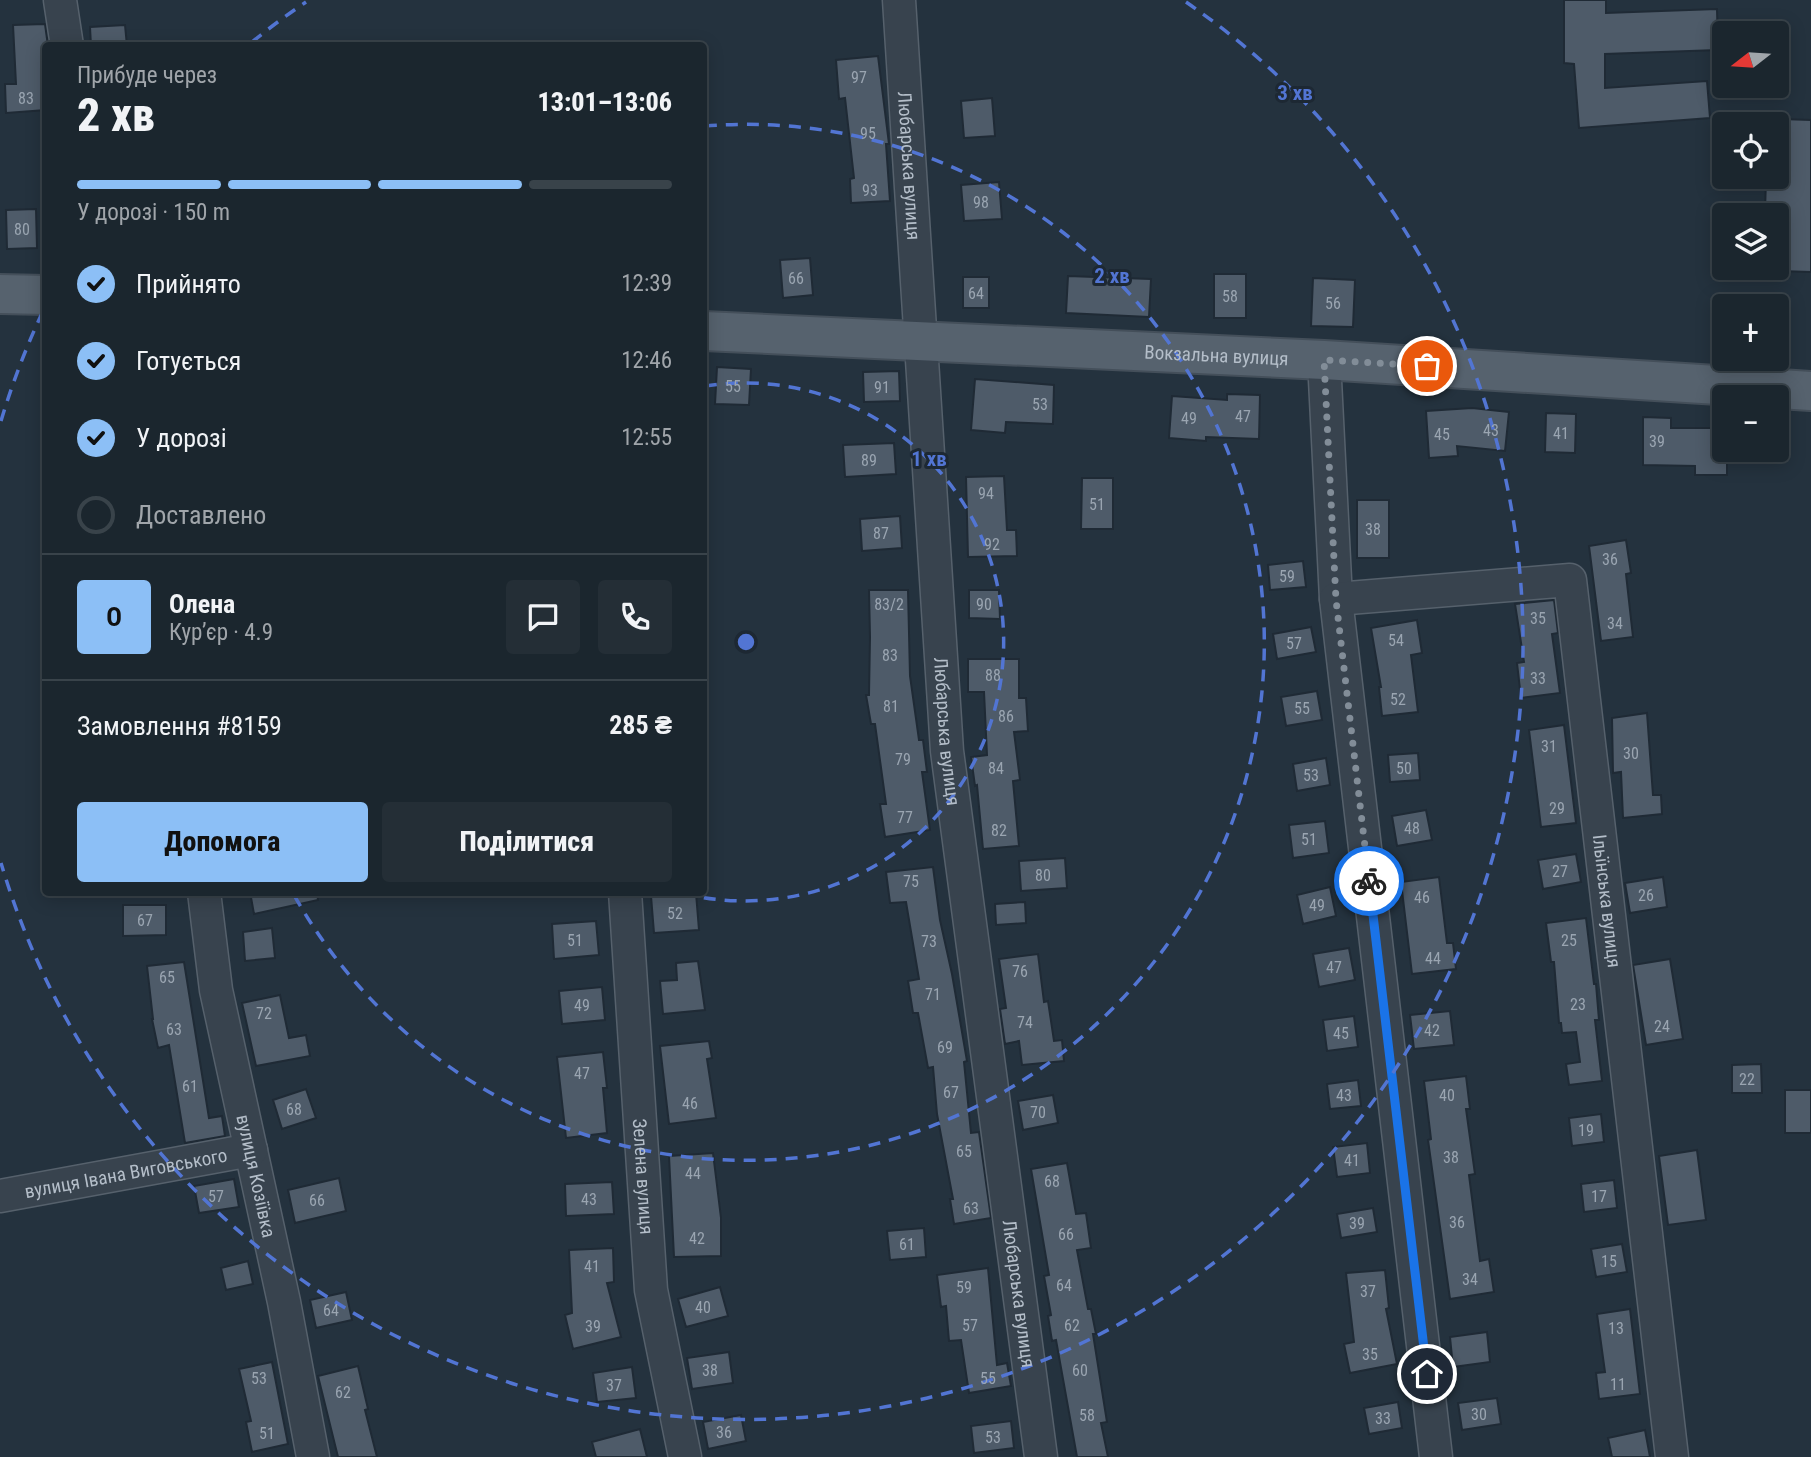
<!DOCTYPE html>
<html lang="uk">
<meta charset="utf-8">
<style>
body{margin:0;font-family:"Roboto Condensed",sans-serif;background:#242e36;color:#f1f3f6;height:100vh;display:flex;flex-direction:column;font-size:26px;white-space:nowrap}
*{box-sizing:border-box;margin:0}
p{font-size:23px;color:#a0a5aa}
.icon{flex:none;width:38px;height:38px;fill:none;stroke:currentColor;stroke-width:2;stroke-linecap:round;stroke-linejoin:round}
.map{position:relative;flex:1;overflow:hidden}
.sheet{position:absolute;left:42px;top:42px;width:665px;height:854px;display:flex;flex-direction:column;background:#1b262e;border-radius:7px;box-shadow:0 4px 18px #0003,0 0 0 2px #39434a}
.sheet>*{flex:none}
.needle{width:46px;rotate:253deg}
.controls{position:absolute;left:1712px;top:21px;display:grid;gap:14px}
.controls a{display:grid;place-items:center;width:77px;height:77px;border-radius:7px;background:#1b262e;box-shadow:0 4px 18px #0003,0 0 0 2px #39434a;font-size:35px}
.pin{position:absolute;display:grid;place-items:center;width:60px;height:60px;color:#fff;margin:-30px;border:4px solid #fff;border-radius:50%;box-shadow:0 2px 7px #0007}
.courier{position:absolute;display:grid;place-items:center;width:70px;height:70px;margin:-35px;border:5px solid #1a73e8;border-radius:50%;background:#fff;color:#222;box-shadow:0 2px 9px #0007}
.overview em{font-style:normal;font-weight:800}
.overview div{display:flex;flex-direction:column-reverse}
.overview{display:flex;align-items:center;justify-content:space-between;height:119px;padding:0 35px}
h1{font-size:46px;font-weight:800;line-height:52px}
.bar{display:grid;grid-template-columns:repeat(4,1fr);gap:10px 7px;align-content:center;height:84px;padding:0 35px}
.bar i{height:9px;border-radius:5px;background:#39434a}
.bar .current{background:#8cbff6}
.bar p{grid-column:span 4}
.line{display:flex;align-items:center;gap:18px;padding:0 35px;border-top:2px solid #39434a}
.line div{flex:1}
.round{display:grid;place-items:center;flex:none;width:74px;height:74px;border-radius:7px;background:#242e36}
ol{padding:0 35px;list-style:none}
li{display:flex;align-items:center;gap:21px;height:77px}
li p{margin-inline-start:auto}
li .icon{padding:7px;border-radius:50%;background:#8cbff6;color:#111;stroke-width:4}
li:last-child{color:#a0a5aa}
li i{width:38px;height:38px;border:4px solid #39434a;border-radius:50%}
.primary-button{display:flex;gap:14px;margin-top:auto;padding:14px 35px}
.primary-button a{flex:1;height:80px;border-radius:7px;background:#8cbff6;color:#111;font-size:28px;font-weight:800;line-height:80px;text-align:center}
.primary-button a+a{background:#242e36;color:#f1f3f6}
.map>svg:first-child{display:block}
.building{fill:#4e5b69;stroke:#1f2a35;stroke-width:2}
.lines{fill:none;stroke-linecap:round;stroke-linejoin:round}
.minor-casing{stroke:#56616c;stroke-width:35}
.major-casing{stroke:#444f5a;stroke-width:42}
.minor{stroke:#38434e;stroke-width:32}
.major{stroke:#56626e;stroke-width:38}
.done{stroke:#828d98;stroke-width:7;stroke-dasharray:0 12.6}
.route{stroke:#1a73e8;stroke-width:9}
.ring{fill:none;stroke:#5275d3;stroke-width:3.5;stroke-dasharray:12 9}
.labels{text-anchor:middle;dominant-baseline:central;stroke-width:6;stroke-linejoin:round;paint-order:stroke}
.number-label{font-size:16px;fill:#9aa5b1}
.street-label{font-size:19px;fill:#b4bec9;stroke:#1d2833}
.centre{fill:#5275d3;stroke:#1d2833;stroke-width:3.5}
.ring-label{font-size:21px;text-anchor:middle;font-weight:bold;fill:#5275d3;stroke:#1d2833;stroke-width:6;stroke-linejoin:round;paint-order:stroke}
</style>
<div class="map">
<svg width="1811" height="1457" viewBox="0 0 1811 1457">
<rect width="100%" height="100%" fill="#24323e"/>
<path class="building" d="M1564,0H1606V13L1717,9L1718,50L1605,54V88L1707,81L1710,118L1579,128L1574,64L1564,63Z
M45,24L48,46H46V54H43L46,110L6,113L5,84H16L13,25Z
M125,25L127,46H91L90,27Z
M878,56L889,144H886L890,201L851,203L850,179L854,178L845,98L839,99L836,60Z
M992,98L995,136L964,138L961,101Z
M1781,119L1811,120V272L1776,271V213H1765L1766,177H1778Z
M999,182L1002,219L964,221L961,185Z
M36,209L37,248L7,249L6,210Z
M810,258L813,295L783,298L780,260Z
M1214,274H1246V318H1214Z
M1068,276L1151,279L1149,317L1066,313Z
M963,277H989V308H963Z
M1313,278L1355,280L1353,327L1311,326Z
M717,367L751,369L749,405L715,404Z
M899,371L900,401L864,402L863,372Z
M975,379L1054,385L1053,424L1006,422L1005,433L971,430Z
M1227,394L1260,395L1259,439L1206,437V441L1169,438L1172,396L1227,400Z
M1472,408L1509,412L1505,451L1457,446L1458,456L1429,458L1426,411Z
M1546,413L1576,414L1575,453L1545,452Z
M1643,417L1671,418V428H1724V450H1727V475H1695V466L1643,465Z
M894,443L896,474L845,477L843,445Z
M1004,476L1007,530H1016L1017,556L968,557L966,477Z
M1082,478H1113V529H1081Z
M1357,500H1389V558H1357Z
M900,516L902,548L862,551L860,519Z
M1626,540L1631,573L1626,574L1633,637L1601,641L1589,546Z
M1303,561L1306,587L1270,590L1268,565Z
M869,590H908L910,676L919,740H923L927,772H922L930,830L885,837L880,804H886L875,724H871L866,695H869L870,637Z
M969,590H999L1000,619L969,618Z
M1554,600L1558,633L1552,634L1560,693L1521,698L1517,663L1524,662L1515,604Z
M1417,620L1422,653L1411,655L1418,712L1382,716L1379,687H1381L1371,628Z
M1311,627L1316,652L1277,659L1273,634Z
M968,659H1019V698H1026L1028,731L1014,732L1020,780L1013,781L1019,846L983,849L977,785L975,786L971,757L987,755L984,692H968Z
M1317,691L1322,720L1286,726L1281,697Z
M1647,713L1653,795H1661L1662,814L1623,818L1621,772L1613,773L1612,718Z
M1564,725L1576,823L1541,827L1529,730Z
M1418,753L1420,780L1390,782L1388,755Z
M1326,758L1330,785L1297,791L1293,764Z
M1426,810L1432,840L1397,846L1392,816Z
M1325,821L1329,853L1293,858L1289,825Z
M1576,854L1581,882L1543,889L1538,860Z
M1065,858L1067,888L1021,891L1019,861Z
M933,867L940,920L952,974L967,1061L964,1062L971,1133L979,1132L991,1218L954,1224L950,1199H953L937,1114L933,1067L928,1068L918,1013H913L908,981L919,979L906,902L890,903L886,872Z
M1439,877L1447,943H1453L1456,969L1412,974L1401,882Z
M1663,877L1667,907L1630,913L1625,883Z
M1330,887L1336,916L1303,924L1297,895Z
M250,892H317L318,900L254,914Z
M696,893L699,930L654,933L651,896Z
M1025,902L1026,923L996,925L995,904Z
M123,905H166V935L123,936Z
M1586,918L1594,984H1596L1599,1020H1595L1602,1081L1569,1085L1566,1064L1580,1062L1576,1032L1562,1033L1561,1023H1559L1554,962H1551L1546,923Z
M596,921L599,955L554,959L552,924Z
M272,928L275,958L245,961L243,932Z
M1349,948L1355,980L1319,987L1313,954Z
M1038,954L1044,1002L1048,1001L1054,1041L1062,1040L1064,1061L1022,1065L1019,1041L1005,1044L1000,1009L1006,1008L999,959Z
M1670,959L1683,1039L1646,1045L1633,965Z
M698,961L705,1010L663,1014L660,981L677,980L676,963Z
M184,962L209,1118L222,1116L225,1136L185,1143L169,1045L158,1048L152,1019H153L147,966Z
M602,987L605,1020L562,1024L559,991Z
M280,995L289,1038L306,1035L310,1056L256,1066L242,1003Z
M1450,1011L1454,1045L1414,1049L1410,1015Z
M1354,1016L1358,1047L1327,1051L1323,1020Z
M709,1041L712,1058L707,1059L716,1118L669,1124L660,1046Z
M603,1052L607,1088H603L607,1133L566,1138L557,1057Z
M1761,1064L1762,1093H1732V1065Z
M1466,1076L1470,1109H1466L1475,1174L1469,1175L1480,1261L1489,1259L1494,1292L1450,1299L1428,1140L1431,1139L1424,1081Z
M1358,1080L1361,1106L1330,1109L1327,1084Z
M306,1089L316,1118L282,1129L273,1100Z
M1785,1090H1811V1133H1785Z
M1053,1095L1058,1123L1023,1130L1018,1101Z
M1601,1114L1604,1142L1572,1146L1569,1118Z
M1367,1143L1370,1173L1337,1177L1333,1147Z
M1697,1150L1706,1220L1668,1225L1659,1156Z
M713,1153L721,1218V1256L674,1257L669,1156Z
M1067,1163L1076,1214L1086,1213L1091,1248L1077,1250L1088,1309H1091L1096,1334H1093L1107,1422L1101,1423L1108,1457H1077L1056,1340L1052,1341L1048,1316L1051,1315L1044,1276L1049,1275L1031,1169Z
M339,1178L346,1211L295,1223L288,1190Z
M234,1179L239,1207L199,1213L194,1186Z
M1614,1180L1617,1208L1584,1212L1581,1184Z
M612,1182L614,1214L566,1216L565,1184Z
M1373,1208L1377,1232L1341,1238L1337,1214Z
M924,1228L926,1257L890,1260L887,1231Z
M1622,1244L1627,1272L1596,1277L1591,1249Z
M613,1248L614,1282L607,1283L621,1337L573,1349L565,1315L572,1313L569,1250Z
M248,1261L253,1284L226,1290L221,1268Z
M988,1268L997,1365L1007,1363L1011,1386L969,1393L961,1340L949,1341L946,1306L941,1307L937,1275Z
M1385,1270L1389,1308L1386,1309L1397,1364L1350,1373L1344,1344L1354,1342L1346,1273Z
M720,1287L728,1316L686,1327L678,1299Z
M346,1292L352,1320L316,1328L310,1300Z
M1630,1309L1640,1394L1599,1399L1596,1373L1605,1372L1597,1314Z
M1487,1332L1490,1362L1453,1367L1450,1337Z
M729,1352L733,1383L692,1389L687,1358Z
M272,1362L288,1444L252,1452L246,1422L251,1421L239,1369Z
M358,1366L368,1409L365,1410L377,1457H338L318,1376Z
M632,1367L636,1398L597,1402L593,1373Z
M1497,1398L1501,1424L1462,1430L1458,1403Z
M1398,1402L1402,1428L1369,1434L1364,1408Z
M741,1415L746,1441L708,1449L703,1422Z
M1011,1421L1014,1448L974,1453L971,1426Z
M640,1429L647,1457H596L592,1442Z
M1645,1430L1650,1457H1612L1608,1438Z"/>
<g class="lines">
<g class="minor-casing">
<g id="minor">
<path d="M60,0L67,46"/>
<path id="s1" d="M899,0L947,751L1041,1457"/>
<path d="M1324,360L1336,599L1436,1457"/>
<path id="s2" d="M1336,599L1570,580L1672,1457"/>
<path id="s3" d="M204,892L216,990L284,1302L313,1457"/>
<path id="s4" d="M625,892L651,1290L685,1457"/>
<path id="s5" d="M0,1196L251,1150"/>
</g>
</g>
<g class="major-casing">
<g id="major">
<path d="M0,294L46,295"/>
<path id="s6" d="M704,331L1324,360L1811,391"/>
</g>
</g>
<use href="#minor" class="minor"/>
<use href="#major" class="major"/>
</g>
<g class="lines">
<path class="done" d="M1369,881L1336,600L1324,360L1427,366"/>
<path class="route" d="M1369,881L1427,1374"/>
</g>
<g class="ring">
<path d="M705 386A259 259 0 1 1 681 893"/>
<path d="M705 126A518 518 0 1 1 293 893"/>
<path d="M1 421A777 777 0 0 1 45 307M252 42A777 777 0 0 1 306 2M1186 2A777 777 0 1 1 1 863"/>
</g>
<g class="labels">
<g class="number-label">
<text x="859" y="77">97</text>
<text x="26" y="98">83</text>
<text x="868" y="133">95</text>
<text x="870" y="190">93</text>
<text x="981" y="202">98</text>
<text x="22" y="229">80</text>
<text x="796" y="278">66</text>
<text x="976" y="293">64</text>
<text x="1230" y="296">58</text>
<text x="1333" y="303">56</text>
<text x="733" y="386">55</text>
<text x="882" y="387">91</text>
<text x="1040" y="404">53</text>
<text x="1243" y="416">47</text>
<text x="1189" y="418">49</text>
<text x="1491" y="430">43</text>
<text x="1561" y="433">41</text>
<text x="1442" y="434">45</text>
<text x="1657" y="441">39</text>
<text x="869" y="460">89</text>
<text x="986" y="493">94</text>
<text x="1097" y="504">51</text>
<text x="1373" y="529">38</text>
<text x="881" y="533">87</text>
<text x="992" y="544">92</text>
<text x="1610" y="559">36</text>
<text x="1287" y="576">59</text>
<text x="889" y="604">83/2</text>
<text x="984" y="604">90</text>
<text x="1538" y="618">35</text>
<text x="1615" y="623">34</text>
<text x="1396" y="640">54</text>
<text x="1294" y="643">57</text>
<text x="890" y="655">83</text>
<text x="993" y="675">88</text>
<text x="1538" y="678">33</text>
<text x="1398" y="699">52</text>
<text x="891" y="706">81</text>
<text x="1302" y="708">55</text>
<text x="1006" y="716">86</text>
<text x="1549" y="746">31</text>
<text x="1631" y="753">30</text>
<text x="903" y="759">79</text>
<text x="996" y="768">84</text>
<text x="1404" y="768">50</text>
<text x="1311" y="775">53</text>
<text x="1557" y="808">29</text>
<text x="905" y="817">77</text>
<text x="1412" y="828">48</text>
<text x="999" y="830">82</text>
<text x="1309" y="839">51</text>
<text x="1560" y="871">27</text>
<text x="1043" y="875">80</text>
<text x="911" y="881">75</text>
<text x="1646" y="895">26</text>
<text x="1422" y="897">46</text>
<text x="1317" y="905">49</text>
<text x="675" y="913">52</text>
<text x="145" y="920">67</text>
<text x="575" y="940">51</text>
<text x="1569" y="940">25</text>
<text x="929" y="941">73</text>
<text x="1433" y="958">44</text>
<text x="1334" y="967">47</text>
<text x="1020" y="971">76</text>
<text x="167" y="977">65</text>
<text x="933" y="994">71</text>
<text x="1578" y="1004">23</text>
<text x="582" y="1005">49</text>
<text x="264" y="1013">72</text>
<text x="1025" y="1022">74</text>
<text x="1662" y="1026">24</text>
<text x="174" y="1029">63</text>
<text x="1432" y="1030">42</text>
<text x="1341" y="1033">45</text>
<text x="945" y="1047">69</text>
<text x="582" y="1073">47</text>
<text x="1747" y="1079">22</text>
<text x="190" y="1086">61</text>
<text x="951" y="1092">67</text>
<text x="1344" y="1095">43</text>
<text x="1447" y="1095">40</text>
<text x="690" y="1103">46</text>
<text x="294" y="1109">68</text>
<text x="1038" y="1112">70</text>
<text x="1586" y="1130">19</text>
<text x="964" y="1151">65</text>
<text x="1451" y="1157">38</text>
<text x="1352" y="1160">41</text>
<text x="693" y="1173">44</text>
<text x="1052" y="1181">68</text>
<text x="216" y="1196">57</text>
<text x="1599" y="1196">17</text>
<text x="589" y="1199">43</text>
<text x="317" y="1200">66</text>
<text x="971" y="1208">63</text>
<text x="1457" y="1222">36</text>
<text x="1357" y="1223">39</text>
<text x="1066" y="1234">66</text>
<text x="697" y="1238">42</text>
<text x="907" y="1244">61</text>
<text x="1609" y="1261">15</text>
<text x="592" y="1266">41</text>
<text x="1470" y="1279">34</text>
<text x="1064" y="1285">64</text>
<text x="964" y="1287">59</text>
<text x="1368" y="1291">37</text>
<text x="703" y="1307">40</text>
<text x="331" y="1310">64</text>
<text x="970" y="1325">57</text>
<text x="1072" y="1325">62</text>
<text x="593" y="1326">39</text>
<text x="1616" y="1328">13</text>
<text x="1370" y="1354">35</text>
<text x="710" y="1370">38</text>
<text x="1080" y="1370">60</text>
<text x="259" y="1378">53</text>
<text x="988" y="1378">55</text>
<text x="1618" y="1384">11</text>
<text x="614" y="1385">37</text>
<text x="343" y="1392">62</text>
<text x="1479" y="1414">30</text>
<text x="1087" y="1415">58</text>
<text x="1383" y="1418">33</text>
<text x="724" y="1432">36</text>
<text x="267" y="1433">51</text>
<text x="993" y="1437">53</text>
</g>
<g class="street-label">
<text stroke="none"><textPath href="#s1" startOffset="166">Любарська вулиця</textPath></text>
<text stroke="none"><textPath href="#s6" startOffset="513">Вокзальна вулиця</textPath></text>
<text stroke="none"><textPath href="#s1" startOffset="733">Любарська вулиця</textPath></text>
<text stroke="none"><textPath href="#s2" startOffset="558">Ільїнська вулиця</textPath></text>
<text stroke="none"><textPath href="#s5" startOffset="128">вулиця Івана Виговського</textPath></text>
<text stroke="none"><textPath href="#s3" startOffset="289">вулиця Козіївка</textPath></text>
<text stroke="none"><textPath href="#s4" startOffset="285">Зелена вулиця</textPath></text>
<text stroke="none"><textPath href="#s1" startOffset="1300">Любарська вулиця</textPath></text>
</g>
</g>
<circle cx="746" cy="642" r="10" class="centre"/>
<g class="ring-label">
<text x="1295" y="100">3 хв</text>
<text x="1112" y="283">2 хв</text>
<text x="929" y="466">1 хв</text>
</g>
</svg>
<div class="controls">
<a><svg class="needle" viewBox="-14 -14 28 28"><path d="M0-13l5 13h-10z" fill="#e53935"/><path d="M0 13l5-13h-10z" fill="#a0a5aa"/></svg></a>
<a><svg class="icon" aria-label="locate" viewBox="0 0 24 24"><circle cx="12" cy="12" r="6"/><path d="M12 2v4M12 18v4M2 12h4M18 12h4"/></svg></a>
<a><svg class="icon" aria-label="layers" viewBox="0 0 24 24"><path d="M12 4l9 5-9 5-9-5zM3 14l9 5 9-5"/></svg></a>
<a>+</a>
<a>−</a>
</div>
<div class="pin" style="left:1427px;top:366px;background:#ea580c"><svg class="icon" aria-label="bag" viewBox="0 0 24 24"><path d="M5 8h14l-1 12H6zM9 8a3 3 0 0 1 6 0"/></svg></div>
<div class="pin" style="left:1427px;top:1374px;background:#1f2937"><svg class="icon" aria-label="home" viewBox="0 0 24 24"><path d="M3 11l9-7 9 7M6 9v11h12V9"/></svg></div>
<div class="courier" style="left:1369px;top:881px"><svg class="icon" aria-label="bike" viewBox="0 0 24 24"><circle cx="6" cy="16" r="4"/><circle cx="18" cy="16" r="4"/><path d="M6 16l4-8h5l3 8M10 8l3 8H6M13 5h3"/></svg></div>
<section class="sheet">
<div class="overview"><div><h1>2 хв</h1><p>Прибуде через</p></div><em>13:01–13:06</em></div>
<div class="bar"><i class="current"></i><i class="current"></i><i class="current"></i><i></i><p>У дорозі · 150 m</p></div>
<ol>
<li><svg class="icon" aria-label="check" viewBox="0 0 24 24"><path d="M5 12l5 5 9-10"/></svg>Прийнято<p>12:39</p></li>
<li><svg class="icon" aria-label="check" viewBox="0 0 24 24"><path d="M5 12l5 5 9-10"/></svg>Готується<p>12:46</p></li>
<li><svg class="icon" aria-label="check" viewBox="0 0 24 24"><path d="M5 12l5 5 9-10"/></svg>У дорозі<p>12:55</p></li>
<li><i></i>Доставлено</li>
</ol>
<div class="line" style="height:126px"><b class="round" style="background:#8cbff6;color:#111">О</b><div><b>Олена</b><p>Кур’єр · 4.9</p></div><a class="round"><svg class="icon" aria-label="chat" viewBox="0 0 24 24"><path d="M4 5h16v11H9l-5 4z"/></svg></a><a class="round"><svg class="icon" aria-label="phone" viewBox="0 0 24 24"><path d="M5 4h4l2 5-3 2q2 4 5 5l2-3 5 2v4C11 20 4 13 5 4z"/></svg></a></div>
<div class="line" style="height:91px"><div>Замовлення #8159</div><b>285 ₴</b></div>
<div class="primary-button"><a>Допомога</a><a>Поділитися</a></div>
</section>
</div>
